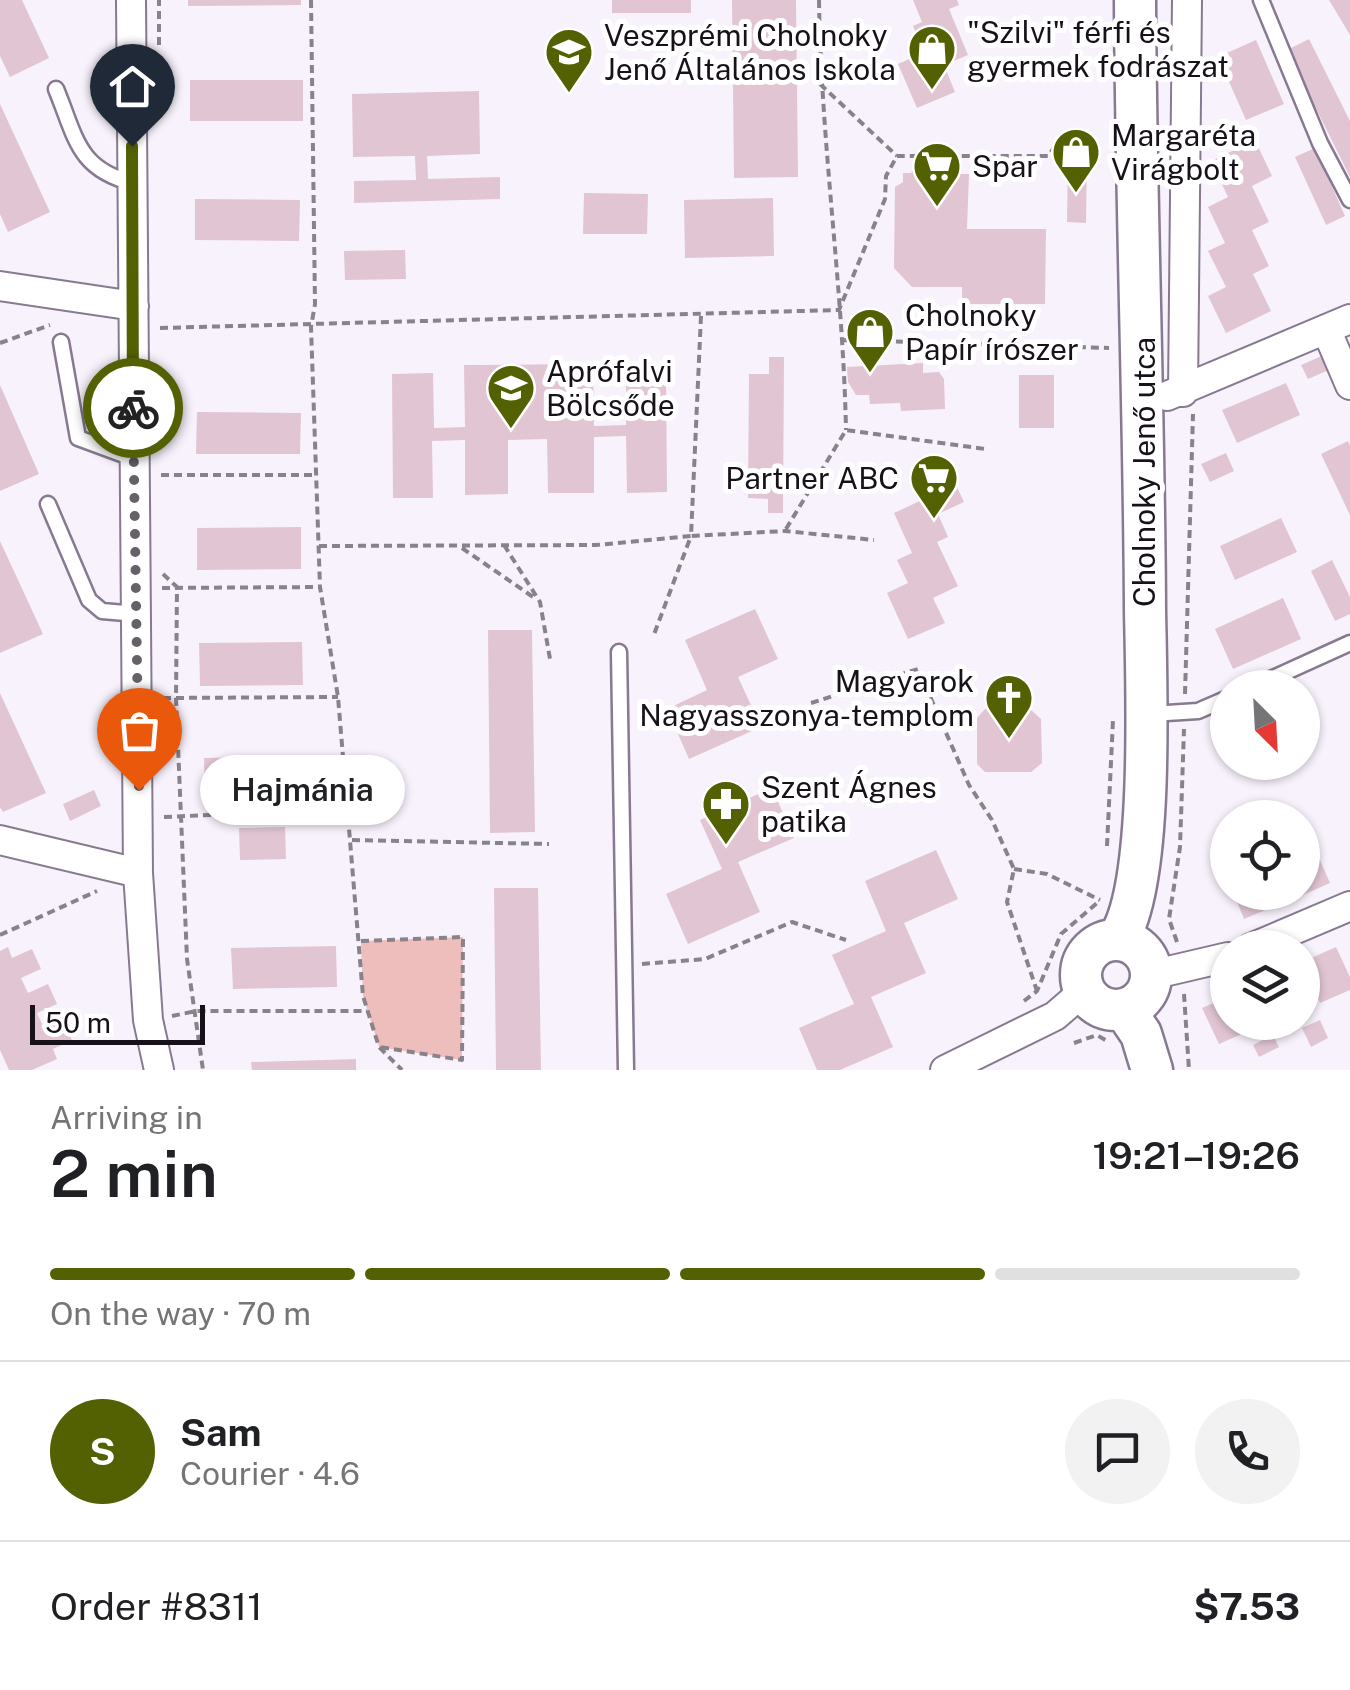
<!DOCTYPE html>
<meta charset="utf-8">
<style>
body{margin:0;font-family:"Public Sans",sans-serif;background:#f2f2f2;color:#202124;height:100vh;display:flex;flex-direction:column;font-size:38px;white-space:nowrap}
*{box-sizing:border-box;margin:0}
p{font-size:32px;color:#757577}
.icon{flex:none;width:55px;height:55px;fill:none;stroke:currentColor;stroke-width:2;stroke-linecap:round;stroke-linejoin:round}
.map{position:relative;height:1070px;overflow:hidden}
.side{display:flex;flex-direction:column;background:#fff;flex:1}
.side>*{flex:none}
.needle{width:65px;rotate:156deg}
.fabs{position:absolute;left:1210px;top:670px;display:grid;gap:20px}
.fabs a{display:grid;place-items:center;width:110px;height:110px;border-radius:50%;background:#fff;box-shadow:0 2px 8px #0004;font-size:50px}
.scale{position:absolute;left:30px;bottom:25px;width:175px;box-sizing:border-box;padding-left:10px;border:5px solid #17111a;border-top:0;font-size:28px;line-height:35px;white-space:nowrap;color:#17111a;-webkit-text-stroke:8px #fff;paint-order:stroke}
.pin{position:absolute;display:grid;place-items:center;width:85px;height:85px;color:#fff;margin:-102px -42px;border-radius:50% 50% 50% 0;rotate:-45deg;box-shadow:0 0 10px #0007}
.pin .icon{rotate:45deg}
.courier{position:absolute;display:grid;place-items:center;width:100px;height:100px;margin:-50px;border:8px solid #536102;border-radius:50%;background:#fff;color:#222;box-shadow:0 2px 12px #0007}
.bubble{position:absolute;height:70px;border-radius:35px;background:#fff;box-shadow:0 2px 8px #0004;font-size:32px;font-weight:600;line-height:70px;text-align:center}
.summary em{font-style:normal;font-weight:600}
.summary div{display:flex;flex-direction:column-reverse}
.summary{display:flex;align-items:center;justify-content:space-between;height:170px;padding:0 50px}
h1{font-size:65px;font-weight:600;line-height:75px}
.bar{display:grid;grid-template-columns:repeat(4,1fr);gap:15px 10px;align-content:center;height:120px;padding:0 50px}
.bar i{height:12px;border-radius:8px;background:#e0e0e0}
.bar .current{background:#536102}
.bar p{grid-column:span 4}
.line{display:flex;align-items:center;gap:25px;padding:0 50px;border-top:2px solid #e0e0e0}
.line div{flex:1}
.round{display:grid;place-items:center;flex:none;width:105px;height:105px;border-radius:52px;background:#f2f2f2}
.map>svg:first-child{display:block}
.green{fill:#eebebd}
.building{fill:#e1c5d3}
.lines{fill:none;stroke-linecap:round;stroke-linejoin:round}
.lane-casing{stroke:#877a90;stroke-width:19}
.street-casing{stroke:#877a90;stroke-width:32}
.secondary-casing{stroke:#877a90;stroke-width:45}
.path{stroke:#88828b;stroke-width:4;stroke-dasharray:8 5;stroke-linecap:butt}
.lane{stroke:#fff;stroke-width:14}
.street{stroke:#fff;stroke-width:28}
.secondary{stroke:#fff;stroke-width:40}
.done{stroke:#666069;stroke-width:10;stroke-dasharray:0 18}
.route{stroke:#536102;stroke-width:12}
.labels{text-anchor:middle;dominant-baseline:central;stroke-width:10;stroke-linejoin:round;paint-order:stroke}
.poi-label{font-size:30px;fill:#17111a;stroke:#fff;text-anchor:start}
.street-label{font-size:30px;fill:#17111a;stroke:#fff}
</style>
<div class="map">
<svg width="1350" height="1070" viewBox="0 0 1350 1070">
<rect width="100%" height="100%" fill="#f8f2fc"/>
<path class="green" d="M463,937L462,1060L379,1047L363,996L361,941Z"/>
<path class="building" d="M0,0H22L49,58L10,77L0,56Z
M188,0H301V5L188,6Z
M612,0H691V13H612Z
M732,0H796L798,177L734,178Z
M913,0H957L959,5L949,9L968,55L944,65L955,92L917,108L898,64L925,52L913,26L922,22Z
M1329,0H1350V35Z
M1309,39L1350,121V177L1287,50Z
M1256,40L1284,104L1246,120L1218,57Z
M190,80H303V121H190Z
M479,91L480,154L427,156L428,179L500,177V199L354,203V181L416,180L415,156L353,157L352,94Z
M0,104L50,212L8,232L0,214Z
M1255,140L1272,176L1252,186L1269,222L1252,230L1269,266L1253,274L1271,311L1226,333L1208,296L1226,287L1208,251L1225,243L1208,207L1228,197L1211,161Z
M1315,148L1345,216L1326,225L1295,157Z
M1068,155H1087L1086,223L1067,222Z
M916,165L925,166L929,174H969L967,229H1046L1045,304H962V287H912L894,268L895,187L903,182V173H911Z
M584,193L648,194L647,234H583Z
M773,198L774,256L685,258L684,200Z
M195,199L300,200L299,241L195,240Z
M405,250L406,279L345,280L344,251Z
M1324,355L1331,369L1308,379L1301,365Z
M769,357H784L783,513H768V499L748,498L749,374H769Z
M923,363V373L939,372L944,379L945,409L901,411L900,403L870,404L869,395H856L848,382L847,367Z
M593,364L594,426L626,425V371H666L667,492L627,493L626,436L594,437V493H548L547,439L508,440V494L465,495V440L432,441L433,498H393L392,374L433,373L434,428L465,427L464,365Z
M1019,375H1054V428H1019Z
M1286,383L1300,415L1237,443L1222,410Z
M0,385L39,474L0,491Z
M197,412L301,413L300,454H196Z
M1348,441L1350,446V515L1321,454Z
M1226,453L1234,471L1210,482L1201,464Z
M944,460L964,502L938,514L948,537L937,542L958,586L933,598L945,623L908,639L887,593L908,583L897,560L912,553L894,513L922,500L911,475Z
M1281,518L1297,552L1235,580L1220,546Z
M301,527V569L197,570V528Z
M0,541L43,634L0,653Z
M1332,560L1350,597V614L1335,621L1311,571Z
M1283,598L1301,639L1233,669L1215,629Z
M755,609L778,659L738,677L761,727L689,759L667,709L707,690L685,640Z
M488,630H532L535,832L490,833Z
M302,642L303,685L200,686L199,643Z
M998,692H1019V709H1030L1041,719L1042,763L1031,772H985L977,764V718L985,709H999Z
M0,693L46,793L3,812L0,807Z
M1228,716V757L1212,723Z
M309,756V798L205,799L204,758Z
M772,788L794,838L738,862L760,912L688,944L666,894L722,869L700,820Z
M94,790L101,806L70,821L63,804Z
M285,827L286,859L240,860L239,828Z
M1313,844L1330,883L1296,898L1294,892H1302V849Z
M936,850L958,899L904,923L926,973L871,997L893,1047L840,1070H817L799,1028L854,1004L832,955L886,931L865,881Z
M494,888H538L541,1070H496Z
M1233,892H1277L1282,903L1244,919Z
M336,946L337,987L233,989L231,948Z
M8,947L12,958L32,949L41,969L21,978L28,993L48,984L57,1004L37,1013L44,1028L63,1020L72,1040L53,1049L57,1059L32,1070H9L0,1050V951Z
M1336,947L1350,977V990L1320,1003L1302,962Z
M1228,997V1022H1247L1251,1030L1219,1044L1202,1008Z
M1320,1020L1328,1038L1311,1047L1302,1028Z
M1273,1035L1279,1047L1259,1057L1253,1045Z
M356,1059V1070H252L251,1062Z"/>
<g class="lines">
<g class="lane-casing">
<path id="lane" d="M1261,0L1320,143L1350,200
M56,89C76,137 77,169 133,183
M61,342L78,438L135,459
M48,504L89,600L102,611L137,614
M619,652L626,1070
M1251,688L1350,643
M1151,714L1198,711L1228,698"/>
</g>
<g class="street-casing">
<path id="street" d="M131,0L138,873L148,1020L159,1070
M0,286L134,306
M1326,329L1350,385
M1183,392L1187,0
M1167,396L1350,319
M0,840L138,873
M1251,948L1350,906
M1151,975L1228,957
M945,1070L1055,1016L1085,990"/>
</g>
<g class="secondary-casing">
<path id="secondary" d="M1117,940C1155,888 1146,680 1145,609C1144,406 1136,203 1135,0
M1081 975a35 35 0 1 1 70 0a35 35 0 1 1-70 0Z
M1124,1009L1141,1034L1152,1070"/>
</g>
<path class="path" d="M311,0L315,304L311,327L320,587L338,697L363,996L379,1047L402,1070
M819,0C821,144 843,286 846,430
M159,45V0
M820,84L897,156
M701,316L691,536L785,531L874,540
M160,328L839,310L885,199L886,176L897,156H1048L1059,141
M844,340L1109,348
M0,343L50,325
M161,475H316
M786,529L846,430L985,449
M504,545L540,602L550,659
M319,546L596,545L691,536L653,637
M462,548L536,599
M163,574L177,587L176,698L187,959L203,1070
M162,588L320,587
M1185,694L1193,414
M163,698L338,697
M811,703L918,669L969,785L992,820L1014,869L1007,902L1037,991
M164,817L349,809
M352,840L549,844
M1107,846L1113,720
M1014,869L1047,874L1100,900
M0,935L97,891
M361,941L463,937L462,1060L379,1047
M1177,942L1169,919L1180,847L1184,729
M642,964L705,959L792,922L846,940
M1184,994L1189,1070
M1024,1001L1037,991L1061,934L1097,903
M172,1016L196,1011H367
M1074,1043L1097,1035L1107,1041"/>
<use href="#lane" class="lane"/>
<use href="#street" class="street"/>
<use href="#secondary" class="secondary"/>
</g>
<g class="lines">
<path class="done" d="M133,408L139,790"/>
<path class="route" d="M132,146L133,408"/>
</g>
<defs>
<g id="shop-pin" transform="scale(2.5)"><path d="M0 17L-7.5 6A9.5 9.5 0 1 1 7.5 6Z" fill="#536102" stroke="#fff"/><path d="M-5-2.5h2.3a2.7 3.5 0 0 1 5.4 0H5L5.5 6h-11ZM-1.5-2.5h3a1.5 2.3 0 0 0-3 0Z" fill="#fff"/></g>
<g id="school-pin" transform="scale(2.5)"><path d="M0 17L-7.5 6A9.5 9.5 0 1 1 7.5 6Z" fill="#536102" stroke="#fff"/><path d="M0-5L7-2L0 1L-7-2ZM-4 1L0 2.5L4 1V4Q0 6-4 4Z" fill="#fff"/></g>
<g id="supermarket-pin" transform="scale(2.5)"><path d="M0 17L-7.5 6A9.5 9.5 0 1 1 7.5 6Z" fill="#536102" stroke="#fff"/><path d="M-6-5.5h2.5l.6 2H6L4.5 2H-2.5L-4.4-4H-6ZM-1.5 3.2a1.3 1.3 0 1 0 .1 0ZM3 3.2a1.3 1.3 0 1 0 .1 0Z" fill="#fff"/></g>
<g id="church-pin" transform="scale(2.5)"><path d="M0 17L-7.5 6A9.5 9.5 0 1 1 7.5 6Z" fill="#536102" stroke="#fff"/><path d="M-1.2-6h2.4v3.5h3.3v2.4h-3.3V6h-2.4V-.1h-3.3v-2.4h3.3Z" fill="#fff"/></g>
<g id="pharmacy-pin" transform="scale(2.5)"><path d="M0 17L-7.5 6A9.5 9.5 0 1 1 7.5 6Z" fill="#536102" stroke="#fff"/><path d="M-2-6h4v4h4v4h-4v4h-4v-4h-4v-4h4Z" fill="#fff"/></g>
</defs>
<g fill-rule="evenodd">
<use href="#shop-pin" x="932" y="49"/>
<use href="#school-pin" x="569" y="52"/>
<use href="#shop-pin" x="1076" y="152"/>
<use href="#supermarket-pin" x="937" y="166"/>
<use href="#shop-pin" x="870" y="332"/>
<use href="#school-pin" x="511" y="388"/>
<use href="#supermarket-pin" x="934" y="478"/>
<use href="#church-pin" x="1009" y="698"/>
<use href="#pharmacy-pin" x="726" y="804"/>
</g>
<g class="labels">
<g class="poi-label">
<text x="967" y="32">"Szilvi" férfi és<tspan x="967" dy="34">gyermek fodrászat</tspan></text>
<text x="604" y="35">Veszprémi Cholnoky<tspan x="604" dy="34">Jenő Általános Iskola</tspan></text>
<text x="1111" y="135">Margaréta<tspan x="1111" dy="34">Virágbolt</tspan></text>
<text x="972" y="166">Spar</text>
<text x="905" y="315">Cholnoky<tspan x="905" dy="34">Papír írószer</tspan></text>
<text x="546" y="371">Aprófalvi<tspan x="546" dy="34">Bölcsőde</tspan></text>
<text x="899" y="478" text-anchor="end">Partner ABC</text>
<text x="974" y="681" text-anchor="end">Magyarok<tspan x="974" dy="34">Nagyasszonya-templom</tspan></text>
<text x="761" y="787">Szent Ágnes<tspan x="761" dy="34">patika</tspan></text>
</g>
<g class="street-label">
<text transform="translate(1144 472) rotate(-90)">Cholnoky Jenő utca</text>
</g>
</g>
</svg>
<div class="fabs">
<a><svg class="needle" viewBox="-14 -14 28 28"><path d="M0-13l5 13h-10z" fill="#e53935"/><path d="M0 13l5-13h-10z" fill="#757577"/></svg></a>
<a><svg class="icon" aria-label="locate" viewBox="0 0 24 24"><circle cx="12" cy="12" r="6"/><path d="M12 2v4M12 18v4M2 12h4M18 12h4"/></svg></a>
<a><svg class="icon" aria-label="layers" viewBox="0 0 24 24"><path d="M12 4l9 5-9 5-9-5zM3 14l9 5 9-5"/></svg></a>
</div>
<div class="scale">50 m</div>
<div class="pin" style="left:139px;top:790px;background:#ea580c"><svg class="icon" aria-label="bag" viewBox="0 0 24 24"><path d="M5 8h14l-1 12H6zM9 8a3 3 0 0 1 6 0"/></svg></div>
<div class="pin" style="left:132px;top:146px;background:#1f2937"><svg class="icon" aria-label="home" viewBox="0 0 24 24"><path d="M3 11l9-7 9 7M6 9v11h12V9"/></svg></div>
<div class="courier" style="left:133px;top:408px"><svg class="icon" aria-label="bike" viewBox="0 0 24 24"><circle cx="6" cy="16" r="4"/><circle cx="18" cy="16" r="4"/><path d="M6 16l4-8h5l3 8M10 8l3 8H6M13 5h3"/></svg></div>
<div class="bubble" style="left:200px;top:755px;width:205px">Hajmánia</div>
</div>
<section class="side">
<div class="summary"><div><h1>2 min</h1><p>Arriving in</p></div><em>19:21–19:26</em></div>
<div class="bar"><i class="current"></i><i class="current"></i><i class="current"></i><i></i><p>On the way · 70 m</p></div>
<div class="line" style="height:180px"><b class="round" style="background:#536102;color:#fff">S</b><div><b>Sam</b><p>Courier · 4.6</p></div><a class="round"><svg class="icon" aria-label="chat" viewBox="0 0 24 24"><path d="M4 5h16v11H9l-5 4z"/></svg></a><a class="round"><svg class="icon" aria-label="phone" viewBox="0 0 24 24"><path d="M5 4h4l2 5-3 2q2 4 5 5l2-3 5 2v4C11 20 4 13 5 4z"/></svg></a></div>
<div class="line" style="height:130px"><div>Order #8311</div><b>$7.53</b></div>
</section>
